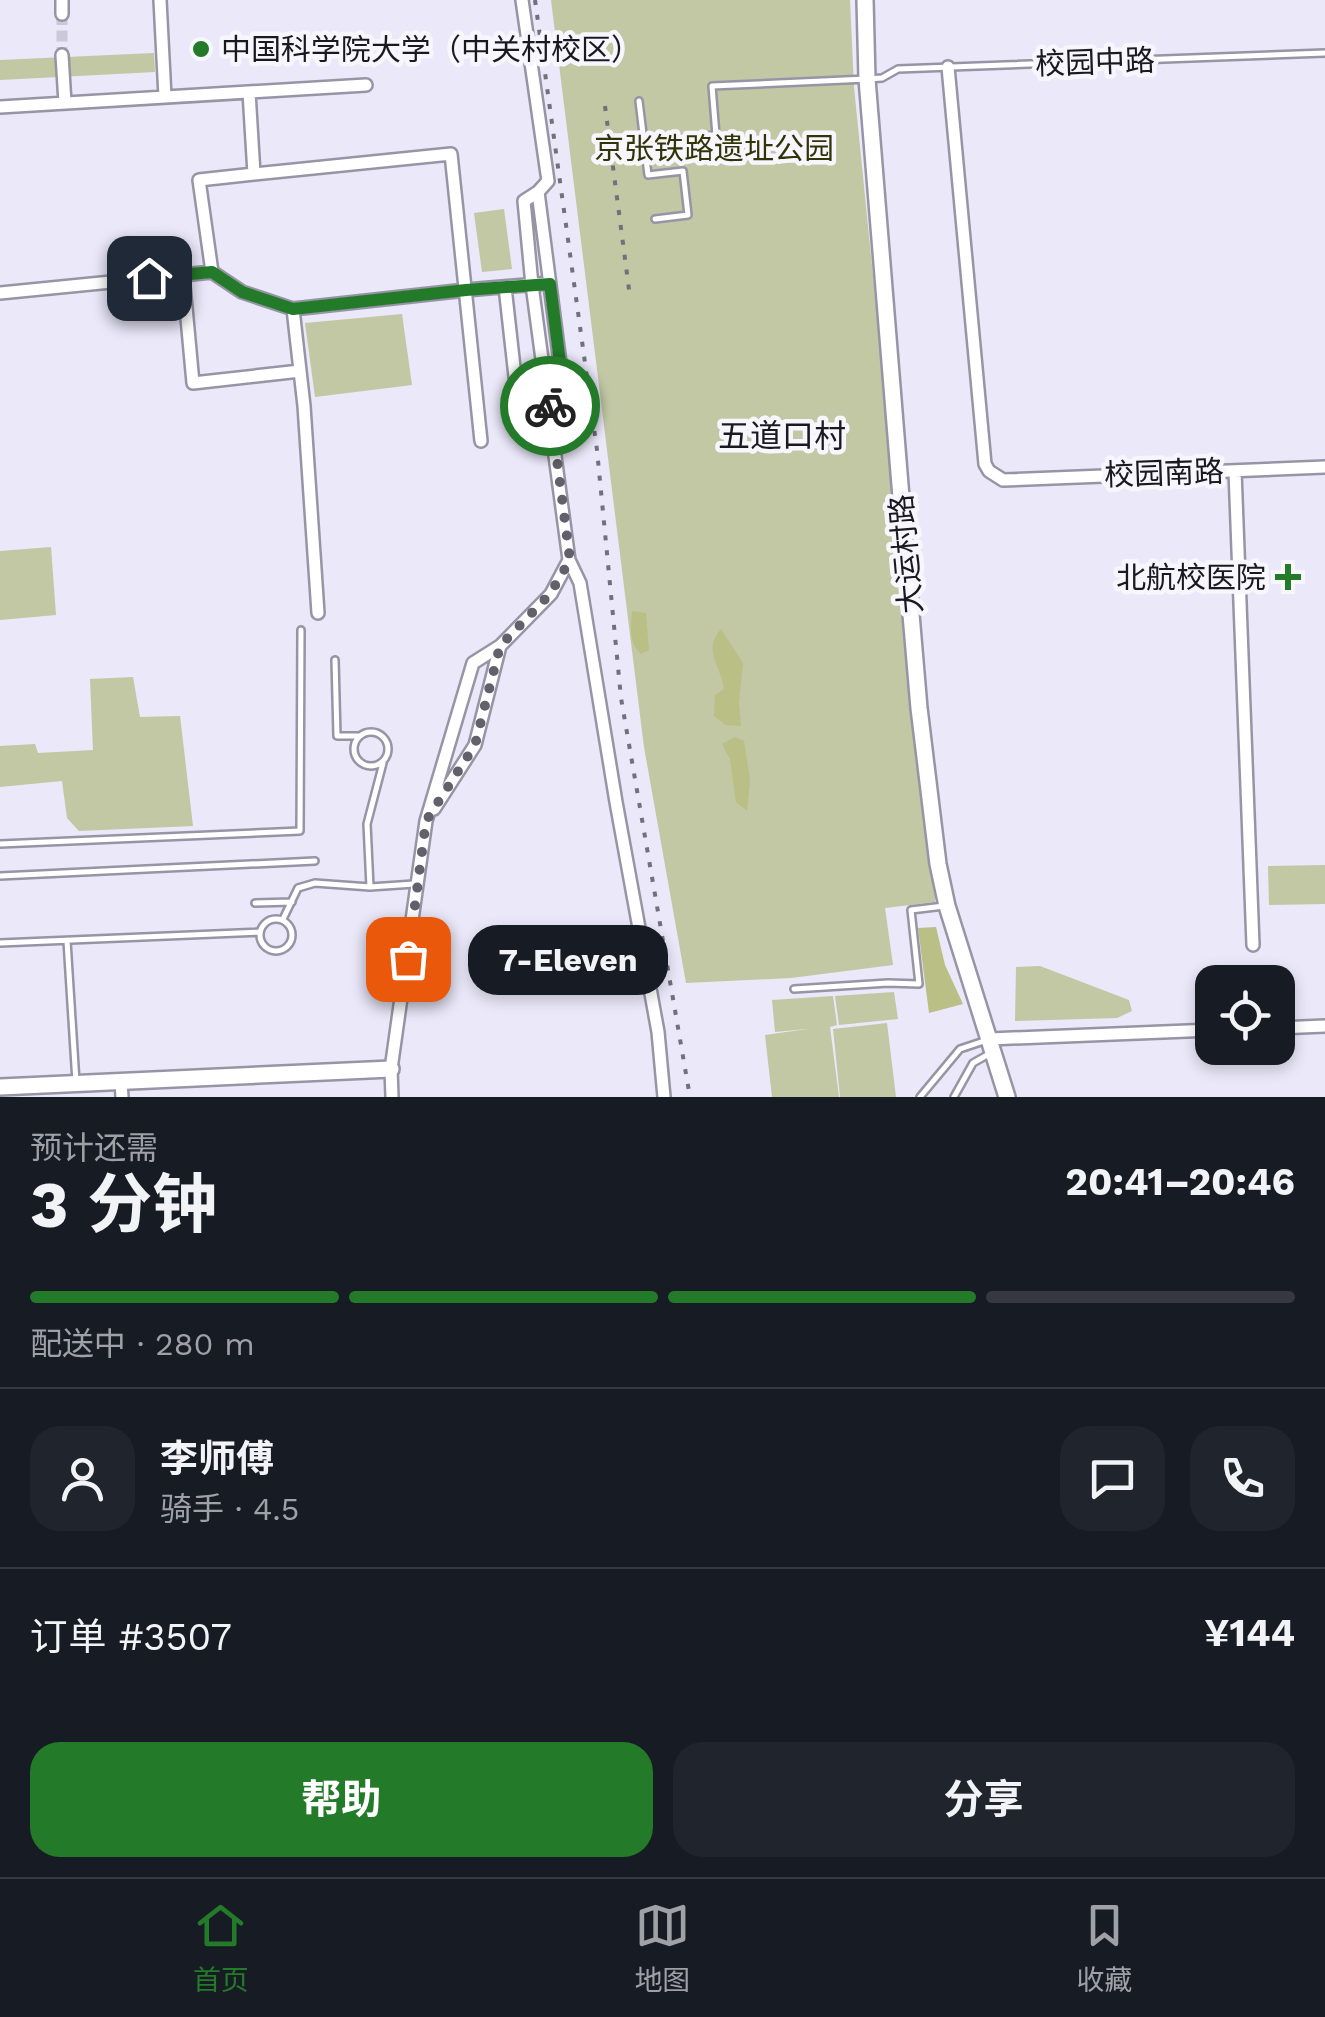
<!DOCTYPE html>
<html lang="zh">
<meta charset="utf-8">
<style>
body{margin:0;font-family:"Work Sans","Noto Sans SC",sans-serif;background:#20242c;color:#f1f3f6;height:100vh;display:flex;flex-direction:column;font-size:38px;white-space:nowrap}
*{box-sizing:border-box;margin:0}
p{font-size:32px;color:#9ea1a6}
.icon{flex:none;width:55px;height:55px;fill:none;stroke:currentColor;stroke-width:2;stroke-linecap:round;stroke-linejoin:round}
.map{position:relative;height:1097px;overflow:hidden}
.sheet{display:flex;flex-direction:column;background:#171b24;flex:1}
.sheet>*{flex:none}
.fabs{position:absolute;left:1195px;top:965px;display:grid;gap:20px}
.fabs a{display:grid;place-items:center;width:100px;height:100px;border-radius:20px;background:#171b24;box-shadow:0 5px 15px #0003;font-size:50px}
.pin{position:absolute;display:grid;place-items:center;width:85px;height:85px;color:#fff;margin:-42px;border-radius:20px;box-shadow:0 5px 15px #0006}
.courier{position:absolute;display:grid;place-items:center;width:100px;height:100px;margin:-50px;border:8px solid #237b29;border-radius:50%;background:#fff;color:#222;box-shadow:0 2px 12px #0007}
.bubble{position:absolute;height:70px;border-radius:30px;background:#171b24;box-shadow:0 5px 15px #0003;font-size:32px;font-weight:700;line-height:70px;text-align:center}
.headline em{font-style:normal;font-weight:700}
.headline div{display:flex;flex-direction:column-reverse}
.headline{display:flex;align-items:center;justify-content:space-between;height:170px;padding:0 30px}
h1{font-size:65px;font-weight:700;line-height:75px}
.bar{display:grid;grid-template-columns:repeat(4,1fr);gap:15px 10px;align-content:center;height:120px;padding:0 30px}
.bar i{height:12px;border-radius:8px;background:#363941}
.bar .selected{background:#237b29}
.bar p{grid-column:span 4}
.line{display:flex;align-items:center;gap:25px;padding:0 30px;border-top:2px solid #363941}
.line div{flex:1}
.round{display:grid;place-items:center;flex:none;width:105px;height:105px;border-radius:30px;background:#20242c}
.cta{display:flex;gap:20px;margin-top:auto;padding:20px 30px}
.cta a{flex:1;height:115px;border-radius:30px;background:#237b29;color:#fff;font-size:40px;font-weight:700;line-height:115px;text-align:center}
.cta a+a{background:#20242c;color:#f1f3f6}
.dock{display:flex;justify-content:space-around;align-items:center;height:140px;border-top:2px solid #363941;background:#171b24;font-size:28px;color:#9ea1a6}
.dock a{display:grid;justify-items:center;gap:5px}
.dock .selected{color:#237b29}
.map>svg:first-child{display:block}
.green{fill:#c2c7a4}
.forest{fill:#b9bf85}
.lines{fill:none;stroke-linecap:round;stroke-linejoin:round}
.street-tunnel{stroke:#cbc9d8;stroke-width:11;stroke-dasharray:11 5.5;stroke-linecap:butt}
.lane-casing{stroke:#9795a5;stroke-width:10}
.street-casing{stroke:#9795a5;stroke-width:16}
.secondary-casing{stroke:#9795a5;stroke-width:20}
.lane{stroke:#fff;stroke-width:5}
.street{stroke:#fff;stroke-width:11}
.secondary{stroke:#fff;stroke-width:15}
.rail{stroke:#71707b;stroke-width:4;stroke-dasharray:5 10;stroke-linecap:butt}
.done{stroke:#62616b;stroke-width:10;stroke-dasharray:0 18}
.route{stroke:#237b29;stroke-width:12}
.poi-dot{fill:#237b29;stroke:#f7f6fd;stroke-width:4}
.labels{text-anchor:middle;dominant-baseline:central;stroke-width:9;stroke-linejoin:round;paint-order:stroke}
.poi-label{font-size:30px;fill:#19191f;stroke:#f7f6fd;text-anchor:start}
.street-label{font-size:30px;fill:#19191f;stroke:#f7f6fd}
.park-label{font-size:30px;fill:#313406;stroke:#f7f6fd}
.neighbourhood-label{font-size:32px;fill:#19191f;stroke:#f7f6fd}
</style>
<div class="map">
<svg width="1325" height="1097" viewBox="0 0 1325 1097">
<rect width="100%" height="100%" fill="#eae8f9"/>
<path class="green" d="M551,0H850L854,87L935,892V902L885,908L893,965L791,978L686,983L644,747Z
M154,53L155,72L0,80V60Z
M504,209L512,269L482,272L474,213Z
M402,314L412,385L315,397L305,323Z
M51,547L56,615L0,620V551Z
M133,677L140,717L180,716L193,826L79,831L67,818L62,781L0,787V746L35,744L38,753L93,750L90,679Z
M1325,865V904L1269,905L1268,866Z
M1040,966L1129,1000L1132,1011L1117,1018L1015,1021L1016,967Z
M894,992L898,1019L839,1025L835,996Z
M833,996L837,1025L830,1027L839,1097H772L765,1035L807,1029L775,1032L772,1000Z
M887,1023L896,1097H840L833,1029Z"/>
<path class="forest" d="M632,611L646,613L649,650L641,654C628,643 631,627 632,611Z
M721,629L743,663L739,702L741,726L726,725L714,716L715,695L724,689C721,666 702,650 721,629Z
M735,737L744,741L750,780L747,811L736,802L730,759L722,744Z
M936,927L945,965L963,1004L929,1013L918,928Z"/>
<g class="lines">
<path class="street-tunnel" d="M62,14V55"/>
<g class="lane-casing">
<path id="lane" d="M639,101L648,175L683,171L688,215L655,219
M644,143L716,135L712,86L867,79L882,78L898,69L1325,53
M335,660L337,736H360
M354 749a17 17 0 1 1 34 0a17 17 0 1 1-34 0Z
M0,844L300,831L301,630
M0,876L315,861
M370,887L367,824L383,763
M255,903L292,902
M260 935a16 16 0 1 1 32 0a16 16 0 1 1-32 0Z
M283,919L298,888L315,883L370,887L414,884
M67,941L76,1082
M0,943L260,932
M794,989L888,983L919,984L911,910L944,906
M920,1097L960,1049L987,1040
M954,1097L973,1063L989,1054"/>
</g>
<g class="street-casing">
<path id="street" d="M62,0V14
M160,0L165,97
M522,0L548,181L538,192L524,201L532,285L569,560L580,583L616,802L658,1032L664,1097
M62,55L65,103
M948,67L985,464L989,471L1003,480L1325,467
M249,92L254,174L199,180L212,272L242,292L293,309L466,290L549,283
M0,107L366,85
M254,174L451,154L481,441
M538,192L563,386L548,394
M183,275L193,383L300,371
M505,287L520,421
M0,293L212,272
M293,309L304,406L318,613
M1235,471L1253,945
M434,809L475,745L500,646
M1278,1028L1325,1026
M990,1039L1212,1030
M121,1082L122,1097
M392,1097L391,1069L426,821L473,663L500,646L551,594L569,560"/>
</g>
<g class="secondary-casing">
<path id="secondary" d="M865,0L867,79L900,485L919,708L938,864L947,906L1007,1097
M0,1087L391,1069"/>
</g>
<use href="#lane" class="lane"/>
<use href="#street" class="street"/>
<use href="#secondary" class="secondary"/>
<path class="rail" d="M535,0L597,450L621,698L690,1097
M605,106L630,297"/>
</g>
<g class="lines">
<path class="done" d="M408,959L426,821L475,745L500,646L550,594L570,560L550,406"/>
<path class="route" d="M149,278L212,272L242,292L293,309L466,290L550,284L563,386L548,394L550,406"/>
</g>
<g class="poi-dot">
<circle cx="201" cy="49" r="10"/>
<path d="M1283 562h10v10h10v10h-10v10h-10v-10h-10v-10h10z"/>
</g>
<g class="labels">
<g class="poi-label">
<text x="221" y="49">中国科学院大学（中关村校区）</text>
<text x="1266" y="577" text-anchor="end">北航校医院</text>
</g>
<g class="street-label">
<text transform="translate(1095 62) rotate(-2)">校园中路</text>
<text transform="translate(1164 473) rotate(-2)">校园南路</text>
<text transform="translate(906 554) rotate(-95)">大运村路</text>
</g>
<g class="park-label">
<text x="714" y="148">京张铁路遗址公园</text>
</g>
<g class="neighbourhood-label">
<text x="782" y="436">五道口村</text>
</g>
</g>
</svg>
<div class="fabs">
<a><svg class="icon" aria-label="locate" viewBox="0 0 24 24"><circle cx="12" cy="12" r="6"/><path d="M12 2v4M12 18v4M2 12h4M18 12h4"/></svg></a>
</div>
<div class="pin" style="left:408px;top:959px;background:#ea580c"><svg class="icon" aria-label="bag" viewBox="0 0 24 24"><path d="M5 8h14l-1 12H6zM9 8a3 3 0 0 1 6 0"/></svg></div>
<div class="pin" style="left:149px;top:278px;background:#1f2937"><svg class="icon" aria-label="home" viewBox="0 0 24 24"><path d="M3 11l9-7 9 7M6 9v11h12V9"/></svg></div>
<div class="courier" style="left:550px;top:406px"><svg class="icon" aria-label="bike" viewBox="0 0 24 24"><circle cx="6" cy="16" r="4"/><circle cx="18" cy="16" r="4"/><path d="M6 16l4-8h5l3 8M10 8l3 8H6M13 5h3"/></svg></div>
<div class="bubble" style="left:468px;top:925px;width:200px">7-Eleven</div>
</div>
<section class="sheet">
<div class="headline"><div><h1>3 分钟</h1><p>预计还需</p></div><em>20:41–20:46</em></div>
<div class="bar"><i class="selected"></i><i class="selected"></i><i class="selected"></i><i></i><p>配送中 · 280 m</p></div>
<div class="line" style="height:180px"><a class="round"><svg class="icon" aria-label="person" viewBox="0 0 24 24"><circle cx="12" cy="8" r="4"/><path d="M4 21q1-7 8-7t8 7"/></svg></a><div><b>李师傅</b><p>骑手 · 4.5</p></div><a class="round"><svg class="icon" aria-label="chat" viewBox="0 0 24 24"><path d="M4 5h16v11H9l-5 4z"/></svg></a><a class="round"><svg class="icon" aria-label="phone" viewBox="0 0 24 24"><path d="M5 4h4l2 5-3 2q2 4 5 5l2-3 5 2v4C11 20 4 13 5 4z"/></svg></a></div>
<div class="line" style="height:130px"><div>订单 #3507</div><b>¥144</b></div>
<div class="cta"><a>帮助</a><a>分享</a></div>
</section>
<nav class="dock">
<a class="selected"><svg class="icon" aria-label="home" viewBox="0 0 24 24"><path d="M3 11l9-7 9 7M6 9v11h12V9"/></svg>首页</a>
<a><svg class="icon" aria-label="map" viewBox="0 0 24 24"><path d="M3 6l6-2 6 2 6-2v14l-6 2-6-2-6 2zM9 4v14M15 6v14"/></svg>地图</a>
<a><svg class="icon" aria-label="saved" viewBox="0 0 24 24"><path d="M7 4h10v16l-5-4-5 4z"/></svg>收藏</a>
</nav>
